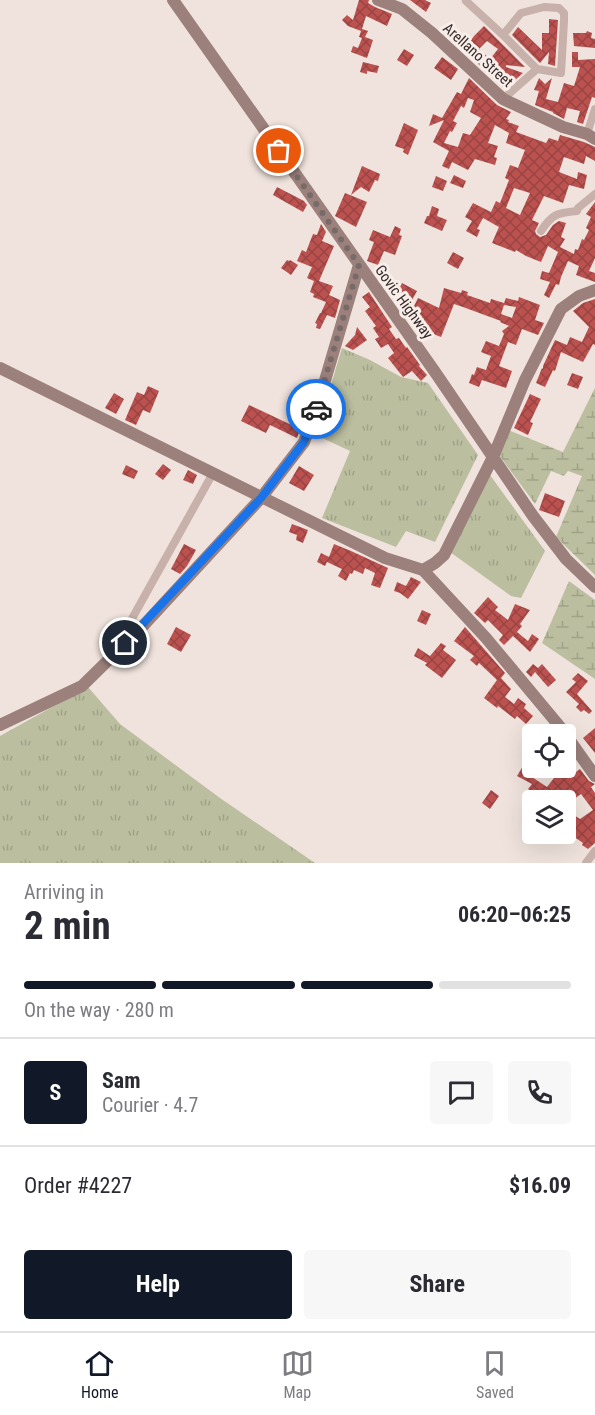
<!DOCTYPE html>
<meta charset="utf-8">
<style>
body{margin:0;font-family:"Roboto Condensed",sans-serif;background:#f7f7f7;color:#2b2b33;height:100vh;display:flex;flex-direction:column;font-size:22px;white-space:nowrap}
*{box-sizing:border-box;margin:0}
p{font-size:20px;color:#7c7c81}
.icon{flex:none;width:33px;height:33px;fill:none;stroke:currentColor;stroke-width:2;stroke-linecap:round;stroke-linejoin:round}
.map{position:relative;height:863px;overflow:hidden}
.side{display:flex;flex-direction:column;background:#fff;flex:1}
.side>*{flex:none}
.fabs{position:absolute;left:522px;top:724px;display:grid;gap:12px}
.fabs a{display:grid;place-items:center;width:54px;height:54px;border-radius:6px;background:#fff;box-shadow:0 6px 24px #0002;font-size:30px}
.pin{position:absolute;display:grid;place-items:center;width:51px;height:51px;color:#fff;margin:-26px;border:3px solid #fff;border-radius:50%;box-shadow:0 2px 6px #0007}
.courier{position:absolute;display:grid;place-items:center;width:60px;height:60px;margin:-30px;border:4px solid #1a73e8;border-radius:50%;background:#fff;color:#222;box-shadow:0 2px 8px #0007}
.head em{font-style:normal;font-weight:700}
.head div{display:flex;flex-direction:column-reverse}
.head{display:flex;align-items:center;justify-content:space-between;height:102px;padding:0 24px}
h1{font-size:39px;font-weight:700;line-height:45px}
.bar{display:grid;grid-template-columns:repeat(4,1fr);gap:9px 6px;align-content:center;height:72px;padding:0 24px}
.bar i{height:8px;border-radius:4px;background:#e1e1e2}
.bar .active{background:#111827}
.bar p{grid-column:span 4}
.line{display:flex;align-items:center;gap:15px;padding:0 24px;border-top:2px solid #e1e1e2}
.line div{flex:1}
.round{display:grid;place-items:center;flex:none;width:63px;height:63px;border-radius:6px;background:#f7f7f7}
.action{display:flex;gap:12px;margin-top:auto;padding:12px 24px}
.action a{flex:1;height:69px;border-radius:6px;background:#111827;color:#fff;font-size:24px;font-weight:700;line-height:69px;text-align:center}
.action a+a{background:#f7f7f7;color:#2b2b33}
.tab-bar{display:flex;justify-content:space-around;align-items:center;height:84px;border-top:2px solid #e1e1e2;background:#fff;font-size:16px;color:#7c7c81}
.tab-bar a{display:grid;justify-items:center;gap:3px}
.tab-bar .active{color:#111827}
.map>svg:first-child{display:block}
.grass{fill:url(#grass-tufts)}
.wetland{fill:url(#wetland-marsh)}
.building{fill:url(#building-cross-hatch);fill-rule:evenodd}
.lines{fill:none;stroke-linecap:round;stroke-linejoin:round}
.street{stroke:#c7b1aa;stroke-width:8}
.secondary{stroke:#9b807c;stroke-width:12}
.done{stroke:#766b68;stroke-width:6;stroke-dasharray:0 10.8}
.route{stroke:#1a73e8;stroke-width:8}
.labels{text-anchor:middle;dominant-baseline:central;stroke-width:6;stroke-linejoin:round;paint-order:stroke}
.street-label{font-size:15px;fill:#352a29;stroke:#f8eee9}
</style>
<div class="map">
<svg width="595" height="863" viewBox="0 0 595 863">
<defs>
<pattern id="grass-tufts" width="24" height="20" patternUnits="userSpaceOnUse" patternTransform="scale(1.5)"><rect width="24" height="20" fill="#bbbe9f"/><path d="M3 7l-1-3M5 7V3M7 7l1-3M15 17l-1-3M17 17v-4M19 17l1-3" fill="none" stroke="#a1a389"/></pattern>
<pattern id="wetland-marsh" width="20" height="14" patternUnits="userSpaceOnUse" patternTransform="scale(1.5)"><rect width="20" height="14" fill="#bbbe9f"/><path d="M1 5h8M5 5V1M11 12h8M15 12V8" fill="none" stroke="#a1a389"/></pattern>
<pattern id="building-cross-hatch" width="8" height="8" patternUnits="userSpaceOnUse" patternTransform="scale(1.5)"><rect width="8" height="8" fill="#bb5250"/><path d="M0 0l8 8M0 8l8-8" fill="none" stroke="#994442"/></pattern>
</defs>
<rect width="100%" height="100%" fill="#f0e3dd"/>
<path class="grass" d="M342,348L370,360L401,377L428,383L478,455L435,542L406,531L396,547L322,518L350,451L316,435Z
M490,475L545,551L521,598L511,596L450,552Z
M88,687L120,724L220,798L315,863H0V736Z"/>
<path class="wetland" d="M595,388V575L556,537L582,476L568,471L564,476L551,471L535,504L499,455L508,430L563,452Z
M569,581L595,600V679L542,643Z"/>
<path class="building" d="M359,0H369L368,3L375,7L392,14L387,26L366,16L362,29L368,31L365,37L373,40L367,58L351,52L353,46L358,48L362,38L359,37L361,31L348,26L342,20L347,15L353,20Z
M410,0H425L431,3L426,12Z
M549,19L558,20L555,66L548,64L549,52L540,63L512,35L518,27L542,50V33H549Z
M484,26L525,67L506,65V67L523,73L505,89L473,59L474,58L464,50L474,36ZM487,41L498,49L490,59L479,49Z
M587,31L592,33L591,38L595,39V48L574,46L573,33H586Z
M404,49L414,55L407,66L397,60Z
M572,52H578V60L595,59V98L592,97L583,124L577,122L580,111L567,108L564,119L553,113V112L535,105L539,91L534,90L539,78L545,84L552,78L546,99L558,102L564,83L574,86L580,67H572Z
M442,57L458,69L451,80L434,68Z
M363,62L379,66L377,73L367,71V74L360,72Z
M469,78L497,105L511,112L506,119L509,120L508,122L519,126L516,132L546,143L549,138L558,141L560,135L584,142L595,147V161L586,156L584,164L564,157L559,172L577,179L578,172L587,175L584,189L569,185L563,203L544,196L532,220L539,223L535,231L536,234L540,237L546,235L553,225L559,221L566,223L561,237L565,239L560,247L574,254L575,249L578,250L582,239L584,240L589,230L586,228L591,217L586,214L595,202V258L589,271L595,273V282L576,275L579,266L568,261L561,277L559,285L556,284L549,298L544,295L550,282L540,279L542,271L549,273L558,252L548,246L541,262L526,256L516,250L515,252L492,243L499,227L483,218L477,229L480,230L477,237L466,231L472,221L465,217L473,203L491,212L496,201L500,203L509,180L505,178L510,165L518,168L525,150L506,143L509,133L495,125L488,143L498,146L494,157L497,158L495,165L475,159L468,170L452,162L449,169L442,166L449,151L433,142L444,120L429,126L433,114L442,118L457,92L461,94ZM468,98L474,100L470,112L481,118L470,135L463,133L458,147L444,143L450,131L452,132L457,123L453,121L461,106L464,108ZM514,188L530,193L520,215L506,208Z
M404,123L418,130L408,155L403,152L404,149L395,146Z
M362,166L380,174L378,181L375,180L369,192L361,187L351,195Z
M454,175L466,181L463,188L450,183Z
M436,176L447,181L443,191L432,187Z
M277,187L304,201L307,205L303,212L273,195Z
M345,193L367,202L356,227L335,216Z
M432,206L439,209L437,216L447,220L442,231L424,223L427,216H429Z
M321,224L326,232L322,241L334,246L319,281L333,286L329,295L340,300L335,318L327,315L320,329L316,328L317,324L315,323L320,313H321L326,302L313,297L314,294L310,292L314,281L307,278L312,267L297,261L302,250L306,252L313,234L317,235Z
M395,226L401,229L399,235L402,236L395,255L384,251L378,265L367,261L374,242L369,240L373,230L390,237Z
M453,252L464,258L458,269L447,263Z
M287,260L289,261L290,260L298,265L291,275L281,268Z
M402,283L417,291L412,300L397,293Z
M444,288L461,293L462,290L468,292L467,295L490,303L491,299L504,303L506,298L518,301L519,297L540,305L535,320L544,323L538,335L522,329L516,345L508,342L499,366L512,371L506,388L482,380L479,387L469,383L472,374L474,375L477,367L486,370L491,356L481,352L486,341L499,346L504,334L502,331L509,326L500,322L501,321L463,307L454,304L441,337L428,332L411,323L415,314L411,312L418,298L439,308ZM504,305L516,307L512,318L501,314Z
M369,292L392,327L389,329L396,339L399,338L406,348L407,347L420,365L419,366L427,375L421,381L412,371L403,377L388,358L394,353L388,344L381,348L375,339L379,337L373,328L376,326L365,311L370,307L362,297Z
M595,299V345L593,344L583,362L561,352L555,371L553,370L545,387L536,383L542,368L543,369V366L555,340L567,345L570,337L582,342L589,327L573,311L583,303Z
M357,327L367,340L353,350L345,346L355,335Z
M572,373L583,377L578,389L567,385Z
M148,386L159,391L150,413L143,410L136,425L125,420L137,392L144,395Z
M114,393L124,399L116,414L105,408Z
M530,394L541,399L530,422L533,423L528,435L514,428Z
M249,405L300,429L297,438L270,425L266,433L241,421Z
M163,464L171,470L163,480L155,474Z
M126,465L138,471L134,479L122,474Z
M299,466L314,475L304,491L289,483Z
M188,470L197,475L193,484L183,480Z
M545,493L565,501L559,517L539,510Z
M292,524L308,530L303,543L296,540L297,535L289,532Z
M184,544L196,550L187,566L180,574L171,569Z
M334,544L351,551L388,568L380,588L371,585L375,573L365,568L363,574L354,570L352,574L350,573L346,581L338,576L342,569L327,562L325,566L317,562L321,553L329,557Z
M411,577L421,582L408,599L400,593L394,591L397,582L406,586Z
M488,597L498,607L495,610L508,620L515,604L530,610L520,624L522,626L517,632L528,641L532,634L539,639L530,652L513,636L504,645L499,640L503,635L488,620L485,623L474,613Z
M422,610L431,614L426,625L417,621Z
M176,627L191,635L181,652L167,644Z
M465,627L505,673L501,678L511,689L505,697L514,704L518,698L526,704L524,708L533,716L526,724L517,716L515,719L498,706L497,708L484,698L497,680L479,663L477,666L470,660L474,656L454,641Z
M441,643L446,646L443,650L456,660L442,678L425,665L427,663L414,656L418,648L430,656Z
M533,664L538,668L542,664L556,680L548,687L535,672L531,677L526,672Z
M578,673L588,681L577,694L592,711L589,714L584,710L581,712L576,707L579,704L566,692L576,682L572,679Z
M595,728V753L583,738Z
M526,761L532,765V769L529,775L547,787L554,778L550,776L555,768H561L572,775L580,769L589,781L595,784L591,787L595,793V843L588,849L582,845L583,843L570,834L576,825L566,819V810L580,819L593,810L581,794L566,805V801H545L528,789L532,784L517,776Z
M491,790L499,796L490,809L482,803Z"/>
<g class="lines">
<path class="street" d="M466,1L503,35L537,69L561,73L564,21V13L559,8L544,7L521,13L503,35
M503,99L537,69
M587,134L595,109
M541,231C552,214 557,213 577,211L578,208L595,194
M114,651L213,473
M586,863L595,851"/>
<path class="secondary" d="M173,0L435,372L533,516L566,559L595,587
M378,0L402,9L432,33L503,99L563,127L587,134L595,139
M0,368L385,558L423,570L486,638L561,728L595,776
M423,570L435,563L444,555L493,457L525,380L561,309L579,296L595,290
M0,725L82,686L142,627L261,498L304,442L316,411L359,265"/>
</g>
<g class="lines">
<path class="done" d="M279,151L359,265L316,409"/>
<path class="route" d="M125,643L261,498L304,442L316,409"/>
</g>
<g class="labels">
<g class="street-label">
<text transform="translate(478 55) rotate(42)">Arellano Street</text>
<text transform="translate(404 302) rotate(54)">Govic Highway</text>
</g>
</g>
</svg>
<div class="fabs">
<a><svg class="icon" aria-label="locate" viewBox="0 0 24 24"><circle cx="12" cy="12" r="6"/><path d="M12 2v4M12 18v4M2 12h4M18 12h4"/></svg></a>
<a><svg class="icon" aria-label="layers" viewBox="0 0 24 24"><path d="M12 4l9 5-9 5-9-5zM3 14l9 5 9-5"/></svg></a>
</div>
<div class="pin" style="left:279px;top:151px;background:#ea580c"><svg class="icon" aria-label="bag" viewBox="0 0 24 24"><path d="M5 8h14l-1 12H6zM9 8a3 3 0 0 1 6 0"/></svg></div>
<div class="pin" style="left:125px;top:643px;background:#1f2937"><svg class="icon" aria-label="home" viewBox="0 0 24 24"><path d="M3 11l9-7 9 7M6 9v11h12V9"/></svg></div>
<div class="courier" style="left:316px;top:409px"><svg class="icon" aria-label="car" viewBox="0 0 24 24"><path d="M5 17H2v-5l4-1 3-4h7l3 4 3 1v5h-3M9 17h6M6 11h13"/><circle cx="7" cy="17" r="2"/><circle cx="17" cy="17" r="2"/></svg></div>
</div>
<section class="side">
<div class="head"><div><h1>2 min</h1><p>Arriving in</p></div><em>06:20–06:25</em></div>
<div class="bar"><i class="active"></i><i class="active"></i><i class="active"></i><i></i><p>On the way · 280 m</p></div>
<div class="line" style="height:108px"><b class="round" style="background:#111827;color:#fff">S</b><div><b>Sam</b><p>Courier · 4.7</p></div><a class="round"><svg class="icon" aria-label="chat" viewBox="0 0 24 24"><path d="M4 5h16v11H9l-5 4z"/></svg></a><a class="round"><svg class="icon" aria-label="phone" viewBox="0 0 24 24"><path d="M5 4h4l2 5-3 2q2 4 5 5l2-3 5 2v4C11 20 4 13 5 4z"/></svg></a></div>
<div class="line" style="height:78px"><div>Order #4227</div><b>$16.09</b></div>
<div class="action"><a>Help</a><a>Share</a></div>
</section>
<nav class="tab-bar">
<a class="active"><svg class="icon" aria-label="home" viewBox="0 0 24 24"><path d="M3 11l9-7 9 7M6 9v11h12V9"/></svg>Home</a>
<a><svg class="icon" aria-label="map" viewBox="0 0 24 24"><path d="M3 6l6-2 6 2 6-2v14l-6 2-6-2-6 2zM9 4v14M15 6v14"/></svg>Map</a>
<a><svg class="icon" aria-label="saved" viewBox="0 0 24 24"><path d="M7 4h10v16l-5-4-5 4z"/></svg>Saved</a>
</nav>
